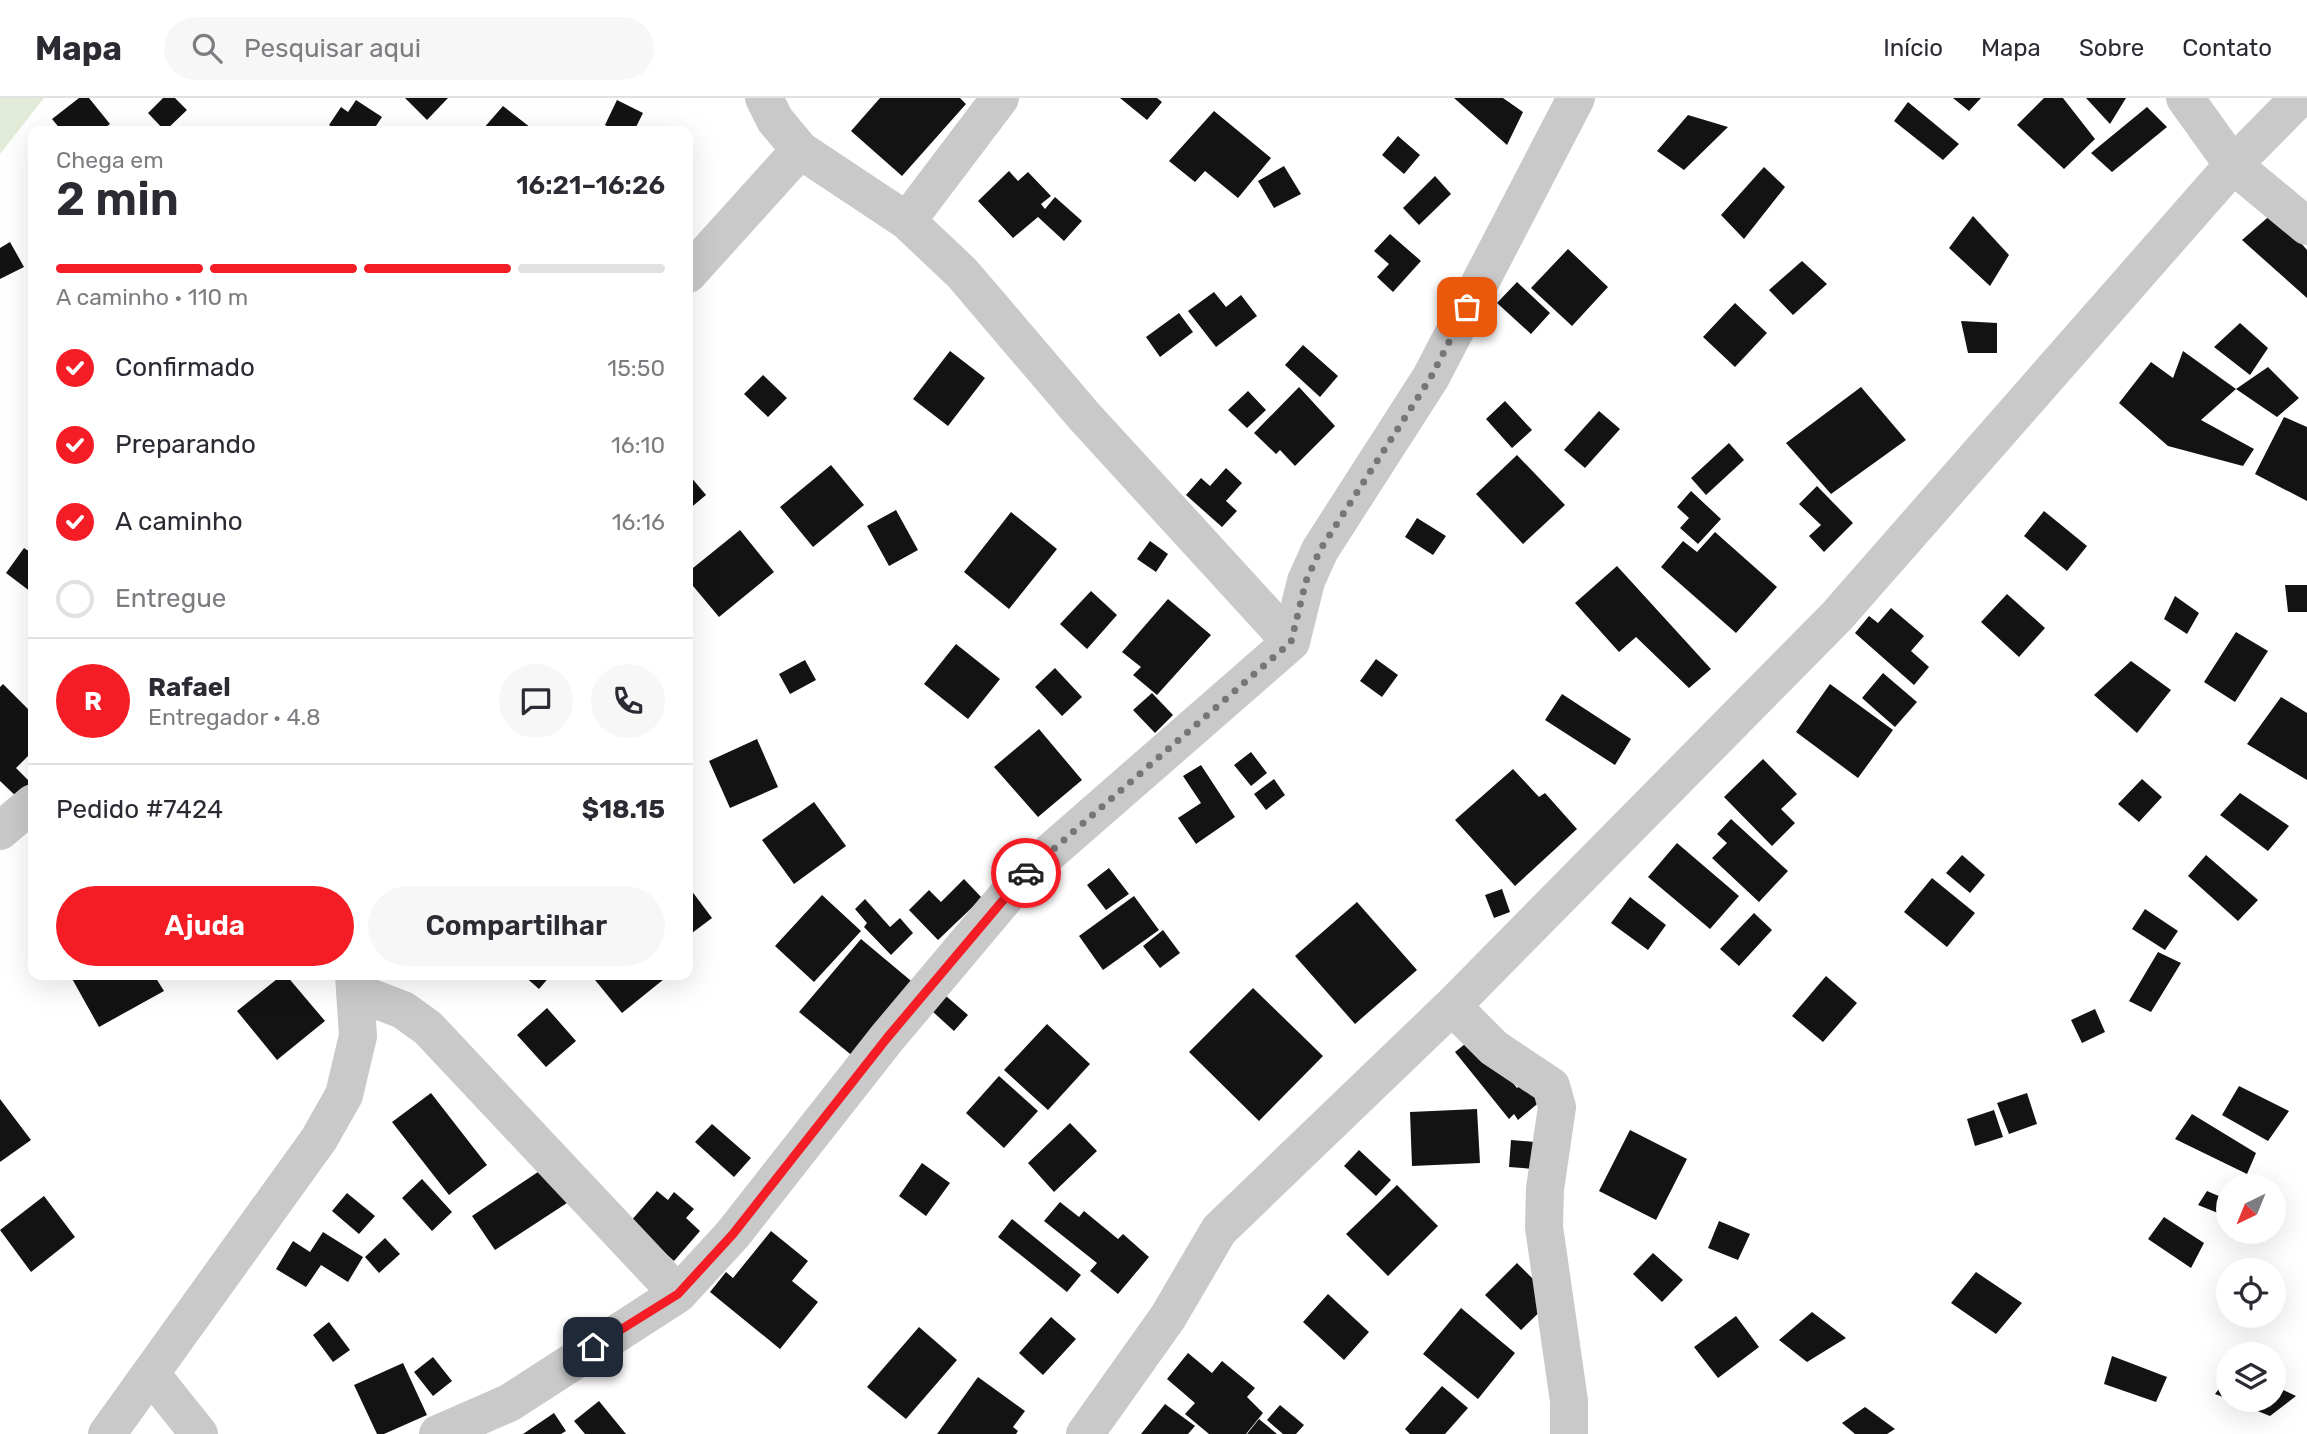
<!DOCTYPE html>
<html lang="pt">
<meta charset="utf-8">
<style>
body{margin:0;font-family:Rubik,sans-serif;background:#f7f7f7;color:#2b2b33;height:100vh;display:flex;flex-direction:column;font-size:26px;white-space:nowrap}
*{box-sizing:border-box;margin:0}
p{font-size:23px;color:#7c7c81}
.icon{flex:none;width:38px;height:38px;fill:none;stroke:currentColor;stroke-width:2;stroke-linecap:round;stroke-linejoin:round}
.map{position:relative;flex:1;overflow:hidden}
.panel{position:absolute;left:28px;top:28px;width:665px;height:854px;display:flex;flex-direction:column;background:#fff;border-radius:14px;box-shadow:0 7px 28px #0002}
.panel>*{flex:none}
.needle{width:46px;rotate:223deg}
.buttons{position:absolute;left:2216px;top:1076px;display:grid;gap:14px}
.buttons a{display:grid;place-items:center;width:70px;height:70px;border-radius:50%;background:#fff;box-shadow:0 7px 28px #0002;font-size:35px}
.pin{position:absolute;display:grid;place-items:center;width:60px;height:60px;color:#fff;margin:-30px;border-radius:14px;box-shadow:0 4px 10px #0006}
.courier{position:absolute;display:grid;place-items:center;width:70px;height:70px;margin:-35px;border:5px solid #f41d25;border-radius:50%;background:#fff;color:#222;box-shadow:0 2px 9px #0007}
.headline em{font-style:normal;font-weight:600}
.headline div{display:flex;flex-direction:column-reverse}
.headline{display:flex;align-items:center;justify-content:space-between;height:119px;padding:0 28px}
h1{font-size:46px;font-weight:600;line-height:52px}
.bar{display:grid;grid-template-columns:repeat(4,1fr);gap:10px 7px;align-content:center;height:84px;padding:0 28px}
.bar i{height:9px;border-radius:5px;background:#e1e1e2}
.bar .active{background:#f41d25}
.bar p{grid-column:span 4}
.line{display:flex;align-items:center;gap:18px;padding:0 28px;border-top:2px solid #e1e1e2}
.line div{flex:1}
.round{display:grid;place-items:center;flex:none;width:74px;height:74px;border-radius:37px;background:#f7f7f7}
ol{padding:0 28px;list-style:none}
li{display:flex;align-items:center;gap:21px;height:77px}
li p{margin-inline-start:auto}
li .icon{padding:7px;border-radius:50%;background:#f41d25;color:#fff;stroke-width:4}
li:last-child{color:#7c7c81}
li i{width:38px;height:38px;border:4px solid #e1e1e2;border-radius:50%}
.action{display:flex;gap:14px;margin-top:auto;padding:14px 28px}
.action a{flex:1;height:80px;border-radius:42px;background:#f41d25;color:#fff;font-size:28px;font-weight:600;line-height:80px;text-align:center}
.action a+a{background:#f7f7f7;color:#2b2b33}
header{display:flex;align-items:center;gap:42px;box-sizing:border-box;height:98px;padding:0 35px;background:#fff;border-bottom:2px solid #e1e1e2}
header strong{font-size:33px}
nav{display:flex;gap:38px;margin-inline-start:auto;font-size:24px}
.search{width:490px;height:63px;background:#f7f7f7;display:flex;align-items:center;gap:18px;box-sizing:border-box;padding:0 24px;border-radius:38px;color:#7c7c81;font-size:26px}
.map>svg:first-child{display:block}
.green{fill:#e2ecd8}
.building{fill:#131313}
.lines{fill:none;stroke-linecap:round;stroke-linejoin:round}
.minor{stroke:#c9c9c9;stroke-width:38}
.done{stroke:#767676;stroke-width:7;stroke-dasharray:0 12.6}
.route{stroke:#f41d25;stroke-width:9}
</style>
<header>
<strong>Mapa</strong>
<div class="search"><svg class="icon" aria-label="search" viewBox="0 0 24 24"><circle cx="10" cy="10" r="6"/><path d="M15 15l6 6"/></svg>Pesquisar aqui</div>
<nav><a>Início</a><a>Mapa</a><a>Sobre</a><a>Contato</a></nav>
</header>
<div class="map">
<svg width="2307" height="1336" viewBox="0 0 2307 1336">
<rect width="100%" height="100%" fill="#fff"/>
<path class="green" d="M0,0H44L0,56Z"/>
<path class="building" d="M79,0H89L110,26L101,33H62L52,21Z
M163,0H175L187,12L165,33L148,15Z
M405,0H448L427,22Z
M880,0H960L966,6L902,78L851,33Z
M1120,0H1157L1162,4L1147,22Z
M1454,0H1503L1523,14L1507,47Z
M1953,0H1981L1969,13Z
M2044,0H2063L2095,41L2064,71L2017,27Z
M2086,0H2126L2110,26Z
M356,2L382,19L374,31L377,33H338L329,27L341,9L348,14Z
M617,2L643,15L634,33H616L605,27Z
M1908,4L1959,46L1943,62L1894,23Z
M503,8L535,33H486L483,31Z
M2147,9L2167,29L2112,74L2091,55Z
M1214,13L1271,60L1238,100L1205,73L1195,84L1169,63Z
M1688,17L1728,29L1684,72L1657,53Z
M1398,38L1420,57L1404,76L1382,57Z
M1284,68L1301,96L1274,110L1258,83Z
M1764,69L1785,89L1744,141L1721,117Z
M1009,73L1018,83L1028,74L1051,98L1041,106L1045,111L1055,99L1082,123L1064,143L1038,119L1013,140L978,103Z
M1435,78L1451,96L1419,127L1403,110Z
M2274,114L2307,152V200L2242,142Z
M1973,118L2009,157L1990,188L1949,150Z
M1390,136L1421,163L1393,194L1377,179L1389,166L1374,153Z
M10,144L24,169L0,181V150Z
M1568,151L1608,189L1572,228L1531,190Z
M1802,163L1827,186L1793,217L1769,192Z
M1517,184L1550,215L1531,236L1497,205Z
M1214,194L1226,209L1241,197L1257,218L1216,249L1188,213Z
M1735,205L1767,235L1735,269L1703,239Z
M1179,215L1193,234L1160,259L1146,239Z
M1961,223L1997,225V255H1968Z
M2240,225L2268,250L2250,277L2214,249Z
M1303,247L1338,278L1320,299L1285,267Z
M950,253L985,280L948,328L913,301Z
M2183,253L2236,291L2201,322L2254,351L2243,368L2168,348L2119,305L2151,264L2173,280Z
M2268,269L2299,300L2277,319L2236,291Z
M763,277L787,300L768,319L744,296Z
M1299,289L1335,328L1295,368L1280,352L1276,356L1254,335Z
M1861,289L1906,342L1831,396L1786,345Z
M1248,293L1266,312L1247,330L1228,312Z
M1505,303L1532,332L1512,350L1486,321Z
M1599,313L1620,331L1585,370L1564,352Z
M2284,319L2307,329V403L2255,376Z
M1729,345L1744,362L1706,397L1691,380Z
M1517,357L1565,407L1523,446L1476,396Z
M831,367L864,407L813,449L780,409Z
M1226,370L1242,385L1226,403L1237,413L1222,429L1186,397L1201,380L1210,388Z
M690,378L706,397L688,412V380Z
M1817,388L1853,425L1824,454L1809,438L1821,427L1799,406Z
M1691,393L1721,421L1698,446L1680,430L1689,420L1677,409Z
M896,412L918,452L889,468L867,428Z
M2044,413L2087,448L2067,473L2024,438Z
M1011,414L1057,451L1009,511L964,474Z
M1417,420L1446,438L1433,457L1405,439Z
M740,432L774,474L719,519L688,482V474Z
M1715,434L1777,489L1736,535L1661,469L1683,443L1697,454Z
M1150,443L1168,456L1156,474L1137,461Z
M24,450L33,456L31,494L6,475Z
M1617,468L1711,571L1689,590L1636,539L1619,554L1575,505Z
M2285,487H2307V514H2288Z
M1091,493L1117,517L1087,551L1060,526Z
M2007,496L2045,530L2019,559L1981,524Z
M2175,498L2199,515L2187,536L2164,521Z
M1168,501L1211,537L1157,597L1133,577L1141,569L1122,554Z
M1891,510L1924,538L1911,553L1929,569L1914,587L1855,535L1869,518L1878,525Z
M2236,534L2268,553L2235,604L2204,584Z
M956,546L1000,581L968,621L924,586Z
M1376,561L1398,577L1382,599L1360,583Z
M805,562L816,582L790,596L779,576Z
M2131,563L2171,592L2137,635L2094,597Z
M1055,570L1082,599L1062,618L1035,589Z
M1883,575L1917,604L1895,629L1862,600Z
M3,586L33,616V653L16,670L33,687L19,701L0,683V589Z
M1830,586L1893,632L1858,680L1796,634Z
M1152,595L1173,617L1155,635L1133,612Z
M1562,596L1631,641L1615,667L1545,622Z
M2281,599L2307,615V682L2247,646Z
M1039,631L1082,682L1038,719L994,669Z
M757,641L778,689L730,710L709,663Z
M1251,654L1267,675L1251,688L1234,667Z
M1763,661L1797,696L1781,711L1795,725L1772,748L1724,699Z
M1201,667L1235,719L1196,746L1178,720L1201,705L1183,678Z
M1513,671L1539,699L1545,695L1577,731L1515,788L1455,722Z
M1274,681L1285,697L1266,712L1254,696Z
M2142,681L2162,699L2139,724L2118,706Z
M2240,695L2289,728L2268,753L2220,717Z
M814,704L846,748L794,786L762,742Z
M1731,721L1788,773L1759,804L1712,760L1727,745L1717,736Z
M1677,745L1739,798L1710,831L1648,779Z
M1962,757L1985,777L1970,795L1946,775Z
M2206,757L2258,802L2238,823L2188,778Z
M1109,770L1129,796L1106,812L1087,787Z
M1932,780L1975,815L1947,849L1904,814Z
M964,781L982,800L938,842L909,812L929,792L941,804Z
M688,788L712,820L688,838Z
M1502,791L1510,814L1494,820L1485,797Z
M822,797L861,833L814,884L775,848Z
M1134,798L1159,832L1103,872L1079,838Z
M1630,799L1666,827L1648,852L1611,825Z
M865,801L890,829L900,820L913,835L891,857L864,829L867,825L855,811Z
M1357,804L1417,872L1355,926L1295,858Z
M2145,811L2178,833L2165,852L2132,831Z
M1754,815L1772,832L1739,868L1720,851Z
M1163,832L1180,855L1160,870L1143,848Z
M861,841L916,887L855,960L799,914Z
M2158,854L2181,865L2151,914L2129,903Z
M70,877H154L164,893L99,929Z
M282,877H286L325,923L277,962L237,913Z
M523,877H551L539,891Z
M591,877H628L632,881L638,877H669L622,915Z
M1826,878L1857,905L1823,944L1792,918Z
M1253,890L1323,958L1259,1023L1189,954Z
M946,898L968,917L954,933L932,913Z
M547,910L576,943L546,969L517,937Z
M2095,911L2105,934L2082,945L2071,922Z
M1047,926L1090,966L1048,1012L1004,972Z
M1475,938L1517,990L1526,983L1542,1002L1518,1022L1514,1016L1509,1021L1455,954Z
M999,978L1038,1013L1004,1050L966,1015Z
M2239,988L2289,1013L2268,1043L2222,1017Z
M431,995L487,1067L449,1097L392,1024Z
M2027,995L2037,1026L2009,1036L1997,1005Z
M0,1001L31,1042L0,1064Z
M1477,1011L1480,1065L1412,1068L1410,1014Z
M1994,1012L2003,1039L1975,1048L1967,1021Z
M2192,1016L2256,1055L2247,1076L2175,1041Z
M1070,1025L1097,1053L1054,1094L1028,1065Z
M712,1026L751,1060L734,1079L695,1044Z
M1630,1032L1687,1061L1656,1122L1599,1093Z
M1511,1042L1535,1044L1534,1071L1509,1069Z
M1359,1052L1391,1082L1376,1098L1344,1068Z
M922,1065L950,1085L926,1118L899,1098Z
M544,1070L567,1105L495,1152L472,1118Z
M422,1081L452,1114L432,1133L402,1100Z
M1397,1087L1438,1128L1388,1178L1346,1136Z
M657,1093L668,1102L674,1094L694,1111L686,1120L700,1133L674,1163L630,1124Z
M2207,1093L2228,1102V1119L2198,1107Z
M347,1095L375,1118L359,1136L332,1113Z
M44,1098L75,1139L31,1174L0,1132Z
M1060,1104L1079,1119L1084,1113L1118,1141L1123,1136L1149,1159L1118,1196L1090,1173L1097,1165L1044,1123Z
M2164,1119L2204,1145L2191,1170L2148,1141Z
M1012,1121L1081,1177L1067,1194L998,1139Z
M1719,1123L1750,1136L1738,1162L1708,1150Z
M771,1133L808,1163L792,1183L818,1204L780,1251L710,1194L726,1174L733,1180Z
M323,1134L363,1159L348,1184L321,1167L306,1189L276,1171L293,1143L310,1154Z
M385,1140L400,1156L379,1175L365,1159Z
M1653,1155L1683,1182L1662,1204L1633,1176Z
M1517,1165L1553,1201L1521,1232L1485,1197Z
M1976,1174L2022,1205L1996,1236L1951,1205Z
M1328,1196L1369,1234L1344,1262L1303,1224Z
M1461,1210L1515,1255L1478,1301L1423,1256Z
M1812,1214L1846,1240L1807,1264L1779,1242Z
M1736,1218L1759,1249L1718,1280L1694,1249Z
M1051,1219L1076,1241L1043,1277L1019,1255Z
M329,1224L350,1252L333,1264L313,1237Z
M919,1229L957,1262L906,1321L867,1289Z
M1188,1255L1212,1275L1222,1263L1255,1290L1247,1299L1263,1315L1246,1336H1209L1185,1316L1195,1305L1167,1281Z
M2112,1258L2167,1279L2156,1304L2104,1286Z
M433,1259L452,1283L433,1298L414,1274Z
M403,1265L427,1317L384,1336H377L354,1287Z
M978,1279L1025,1313L1013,1329L1018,1333L1016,1336H937Z
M2228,1279V1301L2215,1296Z
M2273,1287L2296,1298L2270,1318L2230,1302H2273Z
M1442,1288L1468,1310L1445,1336H1410L1405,1331Z
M599,1303L626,1336H585L574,1323Z
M1165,1306L1195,1328L1188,1336H1141Z
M1280,1307L1304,1327L1296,1336H1283L1267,1322Z
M1865,1309L1895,1331L1887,1336H1855L1842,1325Z
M554,1315L566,1333L561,1336H523Z
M1259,1321L1277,1336H1247Z"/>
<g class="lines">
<path class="minor" d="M764,0L775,22L800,52L907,123L962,175L1084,318L1291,544
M2185,0L2233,67L2307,128
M907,123L1000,0
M688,176L800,52
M0,733L33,705
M356,894L403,912L428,930L678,1196
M1452,908L1494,950L1551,988L1557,1009L1545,1091L1544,1129L1569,1303V1336
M151,1276L199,1336
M107,1336L319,1041L344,997L358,938L354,877
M438,1336L509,1305L678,1196L733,1136L887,940L1025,776L1291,544L1306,483L1320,452L1431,279L1576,0
M1085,1336L1168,1219L1219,1132L1452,908L1837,518L2233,67L2299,0"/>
</g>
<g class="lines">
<path class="done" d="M1026,775L1291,544L1306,483L1320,452L1431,279L1467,209"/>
<path class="route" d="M593,1249L678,1196L733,1136L887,940L1026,775"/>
</g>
</svg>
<div class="buttons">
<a><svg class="needle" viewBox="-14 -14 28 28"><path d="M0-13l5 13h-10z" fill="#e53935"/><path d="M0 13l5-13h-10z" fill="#7c7c81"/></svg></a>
<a><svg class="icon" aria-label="locate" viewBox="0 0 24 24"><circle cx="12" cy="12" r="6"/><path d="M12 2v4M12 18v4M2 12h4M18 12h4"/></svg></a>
<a><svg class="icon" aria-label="layers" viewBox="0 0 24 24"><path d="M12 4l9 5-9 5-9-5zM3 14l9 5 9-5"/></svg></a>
</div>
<div class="pin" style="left:1467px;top:209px;background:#ea580c"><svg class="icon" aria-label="bag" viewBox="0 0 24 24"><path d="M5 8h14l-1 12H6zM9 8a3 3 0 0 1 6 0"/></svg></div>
<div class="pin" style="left:593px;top:1249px;background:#1f2937"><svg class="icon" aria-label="home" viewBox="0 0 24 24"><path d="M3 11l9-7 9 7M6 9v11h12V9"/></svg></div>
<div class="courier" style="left:1026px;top:775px"><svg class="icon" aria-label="car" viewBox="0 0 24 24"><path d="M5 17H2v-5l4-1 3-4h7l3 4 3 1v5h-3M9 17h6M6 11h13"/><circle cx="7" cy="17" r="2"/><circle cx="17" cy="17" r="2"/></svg></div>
<section class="panel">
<div class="headline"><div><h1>2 min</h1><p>Chega em</p></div><em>16:21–16:26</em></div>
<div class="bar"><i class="active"></i><i class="active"></i><i class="active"></i><i></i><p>A caminho · 110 m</p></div>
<ol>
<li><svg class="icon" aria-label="check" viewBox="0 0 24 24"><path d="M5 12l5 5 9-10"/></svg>Confirmado<p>15:50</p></li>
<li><svg class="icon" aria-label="check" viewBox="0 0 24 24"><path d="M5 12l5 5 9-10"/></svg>Preparando<p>16:10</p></li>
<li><svg class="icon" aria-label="check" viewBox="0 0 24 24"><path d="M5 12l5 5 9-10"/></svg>A caminho<p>16:16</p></li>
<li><i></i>Entregue</li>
</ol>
<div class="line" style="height:126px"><b class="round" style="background:#f41d25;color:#fff">R</b><div><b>Rafael</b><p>Entregador · 4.8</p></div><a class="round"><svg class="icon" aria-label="chat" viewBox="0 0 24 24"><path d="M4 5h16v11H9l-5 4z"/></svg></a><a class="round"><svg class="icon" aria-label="phone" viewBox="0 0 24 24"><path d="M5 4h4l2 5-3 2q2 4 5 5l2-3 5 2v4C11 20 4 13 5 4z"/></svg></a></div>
<div class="line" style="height:91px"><div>Pedido #7424</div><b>$18.15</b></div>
<div class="action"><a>Ajuda</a><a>Compartilhar</a></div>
</section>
</div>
